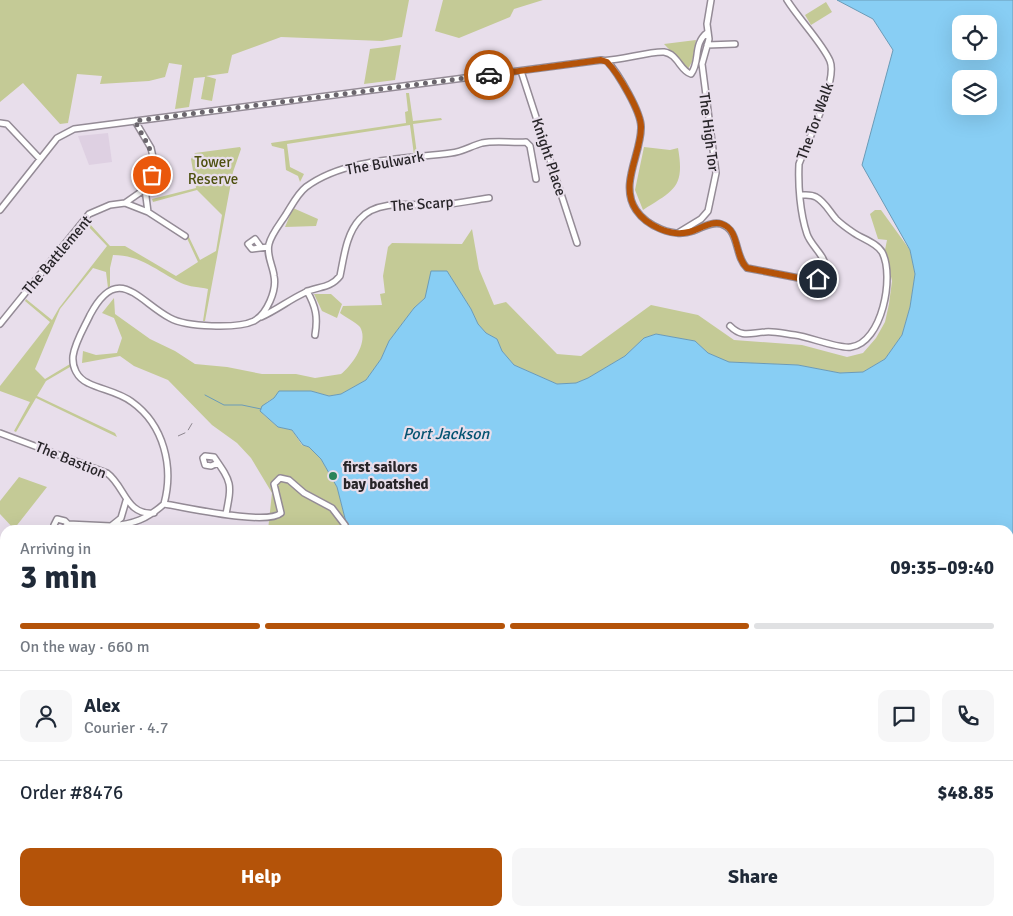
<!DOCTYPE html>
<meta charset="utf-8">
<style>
body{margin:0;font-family:Signika,sans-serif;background:#f6f6f7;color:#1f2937;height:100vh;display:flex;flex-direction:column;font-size:19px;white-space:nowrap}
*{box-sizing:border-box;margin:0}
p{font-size:16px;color:#747a83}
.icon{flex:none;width:28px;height:28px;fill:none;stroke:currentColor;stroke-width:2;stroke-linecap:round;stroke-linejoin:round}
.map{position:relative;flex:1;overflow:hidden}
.panel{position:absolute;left:0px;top:525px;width:1014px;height:391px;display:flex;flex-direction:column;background:#fff;border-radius:15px 15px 0 0;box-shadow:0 5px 20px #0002}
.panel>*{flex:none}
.fabs{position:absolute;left:952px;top:15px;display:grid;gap:10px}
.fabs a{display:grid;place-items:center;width:45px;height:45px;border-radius:10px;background:#fff;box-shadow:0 5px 20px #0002;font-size:25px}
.pin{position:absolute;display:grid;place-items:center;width:42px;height:42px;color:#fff;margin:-21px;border:2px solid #fff;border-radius:50%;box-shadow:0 1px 5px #0007}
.courier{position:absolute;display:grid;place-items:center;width:50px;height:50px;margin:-25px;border:4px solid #b45309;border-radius:50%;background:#fff;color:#222;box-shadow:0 1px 6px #0007}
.overview em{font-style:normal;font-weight:700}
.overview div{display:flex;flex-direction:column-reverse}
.overview{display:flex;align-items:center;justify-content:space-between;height:85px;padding:0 20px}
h1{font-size:32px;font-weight:700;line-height:38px}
.bar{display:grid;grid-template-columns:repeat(4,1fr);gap:8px 5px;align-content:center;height:60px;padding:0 20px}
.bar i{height:6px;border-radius:4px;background:#e0e1e3}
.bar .selected{background:#b45309}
.bar p{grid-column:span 4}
.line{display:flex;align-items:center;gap:12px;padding:0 20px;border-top:1px solid #e0e1e3}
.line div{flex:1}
.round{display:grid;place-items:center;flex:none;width:52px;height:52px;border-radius:10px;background:#f6f6f7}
.button{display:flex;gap:10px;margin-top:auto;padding:10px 20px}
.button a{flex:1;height:58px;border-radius:10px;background:#b45309;color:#fff;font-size:20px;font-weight:700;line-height:58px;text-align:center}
.button a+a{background:#f6f6f7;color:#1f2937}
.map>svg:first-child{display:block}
.built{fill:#ded0e2}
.green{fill:#c4ca96}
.water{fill:#88cef4;stroke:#6b9bb7;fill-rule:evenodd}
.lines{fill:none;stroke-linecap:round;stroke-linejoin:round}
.stream{stroke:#6b9bb7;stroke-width:1}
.street-casing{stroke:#948b96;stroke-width:8}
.street{stroke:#fff;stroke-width:5}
.rail{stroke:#8d868f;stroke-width:1;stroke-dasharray:8 4;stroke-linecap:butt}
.done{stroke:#6b666d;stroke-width:5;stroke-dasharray:0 9}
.route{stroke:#b45309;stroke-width:6}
.poi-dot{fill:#2b845a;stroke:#e8deeb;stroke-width:2}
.labels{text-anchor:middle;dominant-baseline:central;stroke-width:4.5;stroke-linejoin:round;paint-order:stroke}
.street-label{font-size:15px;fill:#282529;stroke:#e8deeb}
.park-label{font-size:15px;fill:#4e5110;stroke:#e8deeb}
.poi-label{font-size:15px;font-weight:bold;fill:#282529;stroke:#e8deeb;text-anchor:start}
.water-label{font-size:16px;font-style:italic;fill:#035271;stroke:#e8deeb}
</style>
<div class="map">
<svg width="1013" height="916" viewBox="0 0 1013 916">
<rect width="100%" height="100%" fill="#e8deeb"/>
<path class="built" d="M108,133L112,162L89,165L78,136Z"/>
<path class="green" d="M0,0H409L402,37L382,41L281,37L232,55L228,73L206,76L216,79L212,101L201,99L205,77L194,78L189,107L175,109L182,65L169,63L165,77L149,81L100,84L102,76L77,74L68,123L60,124L23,83L0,102Z
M443,0H543L514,9L510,17L459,38L435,31Z
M826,2L832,12L811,25L805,15Z
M696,40L692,62L688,69L664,44Z
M401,45L395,80L364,84L370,49Z
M406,93H409L413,121L441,118L442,120L413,124L417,154L414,155L410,125L287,144L290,167L304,174L300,182L298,176L286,170L284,149L272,146L271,143L406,123L405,112L408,111Z
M240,147L241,149L233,172L205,321H203L208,289C200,287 189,287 181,283C157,271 141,255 113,255L110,268V286L108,288L106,272L93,268L60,309L35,369L45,379L70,364V367L46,381L37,396L115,433L117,437L36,398L16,432L14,431L30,402L0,391V386L50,322L25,301L26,299L52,320L59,308L107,246L86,224L88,222L110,246H125L176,276L198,262L186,236L188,235L200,260L216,251L222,215L197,190L153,202L152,199L196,188L191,159L195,153Z
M644,147L670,150L678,148C685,188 674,190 643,210L635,190Z
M293,208L318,219L316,226L285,227Z
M875,210H881L910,250L915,274L910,307L902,335L885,359L863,372L840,373L798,365L728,362L708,353L695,341L656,334L644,338L625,356L588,378L576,383L557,384L514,365L502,351L497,339L486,333L478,324L471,309L447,271L429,284L425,298L414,308L389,341L381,359L366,380L341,394L329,396L311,391L274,398L267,402L263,414L278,427L292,430L302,445L309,447L321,459L337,487L348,530H268L272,493L251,458L237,443L212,425L168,380L134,366L120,356L82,363L83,351L96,355L117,353L122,338L114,318L102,313L114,298L115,314L150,339L175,351L195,364L227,367L262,374H296L315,378L341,374C352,365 369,342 360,327C356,322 346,318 340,313L343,306L382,305L380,294L385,293L383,276L388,247L392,243L462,244L472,229L479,269L494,305L506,302L557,354L581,356L651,305L698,315L734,340L802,345L847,357L863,353L876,338L885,322L889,304L892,281L885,250L887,240L878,239L870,214Z
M314,294H331L342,304L337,318L322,311Z
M19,477L47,487L14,529L0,514V501Z
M5,545V638L0,639V546Z"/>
<path class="water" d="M837,0H1013V916H937L940,911H1009V530H348L337,487L321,459L309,447L303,445L292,430L278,427L260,411L262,406L274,398L279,391H311L329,396L341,394L366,380L381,359L389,341L414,308L425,298L431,271H447L471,309L478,324L486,333L497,339L502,351L514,365L557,384L576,383L588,378L625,356L644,338L656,334L695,341L708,353L729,362L798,365L840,373L863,372L885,359L902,335L910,307L915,274L910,250L862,165L893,50L873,19ZM961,24H989V51H961ZM961,79H989V106H961Z"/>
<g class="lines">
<path class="stream" d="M205,395L224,405H242L261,409
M0,624H5"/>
<g class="street-casing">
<path id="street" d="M707,45L735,44
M607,61C618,73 642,113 641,128C641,154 619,185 636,210C647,226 673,238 693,231C702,228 712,221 721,224C740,230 734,256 747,268L814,281C820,278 826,275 826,268C825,255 811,246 807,234C800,213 798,185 799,164C807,142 838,81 830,61C823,44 798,18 787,0
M521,71L577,243
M135,121L151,148L153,157L151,175L145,189L148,212L185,236
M0,123L7,124L40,159
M125,203L148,212
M0,210L57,138L74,129L601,60C613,63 648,51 664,52C678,54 680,71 691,74C701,61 692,44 708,32
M678,233L701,219L708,211L716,173L702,64L709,39L707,24L711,0
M260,246L255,239L248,244L252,249L268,247
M307,291C316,307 318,317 315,335
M261,317C277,310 289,300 304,293C317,286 330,289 340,276C344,257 346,234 360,219C378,198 416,206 440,205C457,204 473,200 489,198
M0,324L89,214L110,205L125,203L145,189
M730,326C742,338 750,333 765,332C775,331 785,334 795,335C810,337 838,349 851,347C882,343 895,276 882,252C877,243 863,239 854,233C848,229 841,224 836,219C829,211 825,202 816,197C811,194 806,195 801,195
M0,433L107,473C125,486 126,516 154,513
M218,463L211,466L205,465L203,458L205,456L214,457C232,483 232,483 226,514
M164,504C185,507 267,526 281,513L274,484L280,478L289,480L304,493L332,508L345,525
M111,526C134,524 147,519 164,504C174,467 164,425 132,402C119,392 102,390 88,383C77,378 72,367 73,356C75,342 84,328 90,315C118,262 138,301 170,318C186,327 237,329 254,321C267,314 277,290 274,276C273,266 266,255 269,244C271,235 279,225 285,216C291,207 297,194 306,187C345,158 405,159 451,153C462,152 471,146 482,143C496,140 512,143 526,142L530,146L536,179
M56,530L54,525L57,519L65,521L68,524L111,526L121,518L126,501
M62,530L68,524
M0,749L5,750
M0,806L5,812
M204,911L208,916
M487,911L490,916
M311,916L317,911
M465,916L474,911
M595,916L596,911
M716,916L723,911
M845,916L850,911"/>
</g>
<use href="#street" class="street"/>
<path class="rail" d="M178,436L187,432L194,420"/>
</g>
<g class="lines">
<path class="done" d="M152,175C157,153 144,140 135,121L489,75"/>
<path class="route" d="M489,75L601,60L607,62C618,73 642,113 641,128C641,154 619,185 636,210C646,225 670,237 689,232C699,230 711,220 722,224C740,230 734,256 747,268L814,281L818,279"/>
</g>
<circle class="poi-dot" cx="333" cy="476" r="5"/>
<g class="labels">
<g class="street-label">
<text transform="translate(815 121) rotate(-70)">The Tor Walk</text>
<text transform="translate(709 132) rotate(83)">The High Tor</text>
<text transform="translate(549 157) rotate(72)">Knight Place</text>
<text transform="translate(385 163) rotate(-10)">The Bulwark</text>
<text transform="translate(422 204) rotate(-4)">The Scarp</text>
<text transform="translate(57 255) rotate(-50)">The Battlement</text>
<text transform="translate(71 460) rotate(22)">The Bastion</text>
</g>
<g class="park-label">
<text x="213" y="162">Tower<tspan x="213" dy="17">Reserve</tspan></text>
</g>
<g class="poi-label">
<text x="343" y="467">first sailors<tspan x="343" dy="17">bay boatshed</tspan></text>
</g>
<g class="water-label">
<text x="446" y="434">Port Jackson</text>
</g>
</g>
</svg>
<div class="fabs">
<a><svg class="icon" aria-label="locate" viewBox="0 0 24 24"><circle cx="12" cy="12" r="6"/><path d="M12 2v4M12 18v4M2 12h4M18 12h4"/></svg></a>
<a><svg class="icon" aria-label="layers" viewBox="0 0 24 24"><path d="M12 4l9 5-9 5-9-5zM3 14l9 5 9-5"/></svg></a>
</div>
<div class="pin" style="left:152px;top:175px;background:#ea580c"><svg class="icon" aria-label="bag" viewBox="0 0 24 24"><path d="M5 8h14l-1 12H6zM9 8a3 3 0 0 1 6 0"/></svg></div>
<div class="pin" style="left:818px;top:279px;background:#1f2937"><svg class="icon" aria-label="home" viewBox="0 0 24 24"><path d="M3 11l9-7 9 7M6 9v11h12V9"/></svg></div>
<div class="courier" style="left:489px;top:75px"><svg class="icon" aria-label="car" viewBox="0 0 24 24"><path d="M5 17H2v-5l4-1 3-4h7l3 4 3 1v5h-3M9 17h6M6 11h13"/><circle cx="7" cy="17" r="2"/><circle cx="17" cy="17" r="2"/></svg></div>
<section class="panel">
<div class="overview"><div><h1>3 min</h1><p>Arriving in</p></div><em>09:35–09:40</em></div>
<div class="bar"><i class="selected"></i><i class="selected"></i><i class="selected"></i><i></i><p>On the way · 660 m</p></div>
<div class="line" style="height:90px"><a class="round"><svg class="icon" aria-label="person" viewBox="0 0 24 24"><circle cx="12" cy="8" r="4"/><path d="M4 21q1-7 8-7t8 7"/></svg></a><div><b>Alex</b><p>Courier · 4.7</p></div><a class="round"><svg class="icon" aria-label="chat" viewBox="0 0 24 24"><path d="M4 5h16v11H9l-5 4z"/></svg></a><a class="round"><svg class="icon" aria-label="phone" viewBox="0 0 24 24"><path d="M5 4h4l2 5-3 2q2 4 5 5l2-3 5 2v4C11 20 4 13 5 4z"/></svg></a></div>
<div class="line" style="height:65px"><div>Order #8476</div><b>$48.85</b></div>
<div class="button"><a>Help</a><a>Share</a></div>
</section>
</div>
